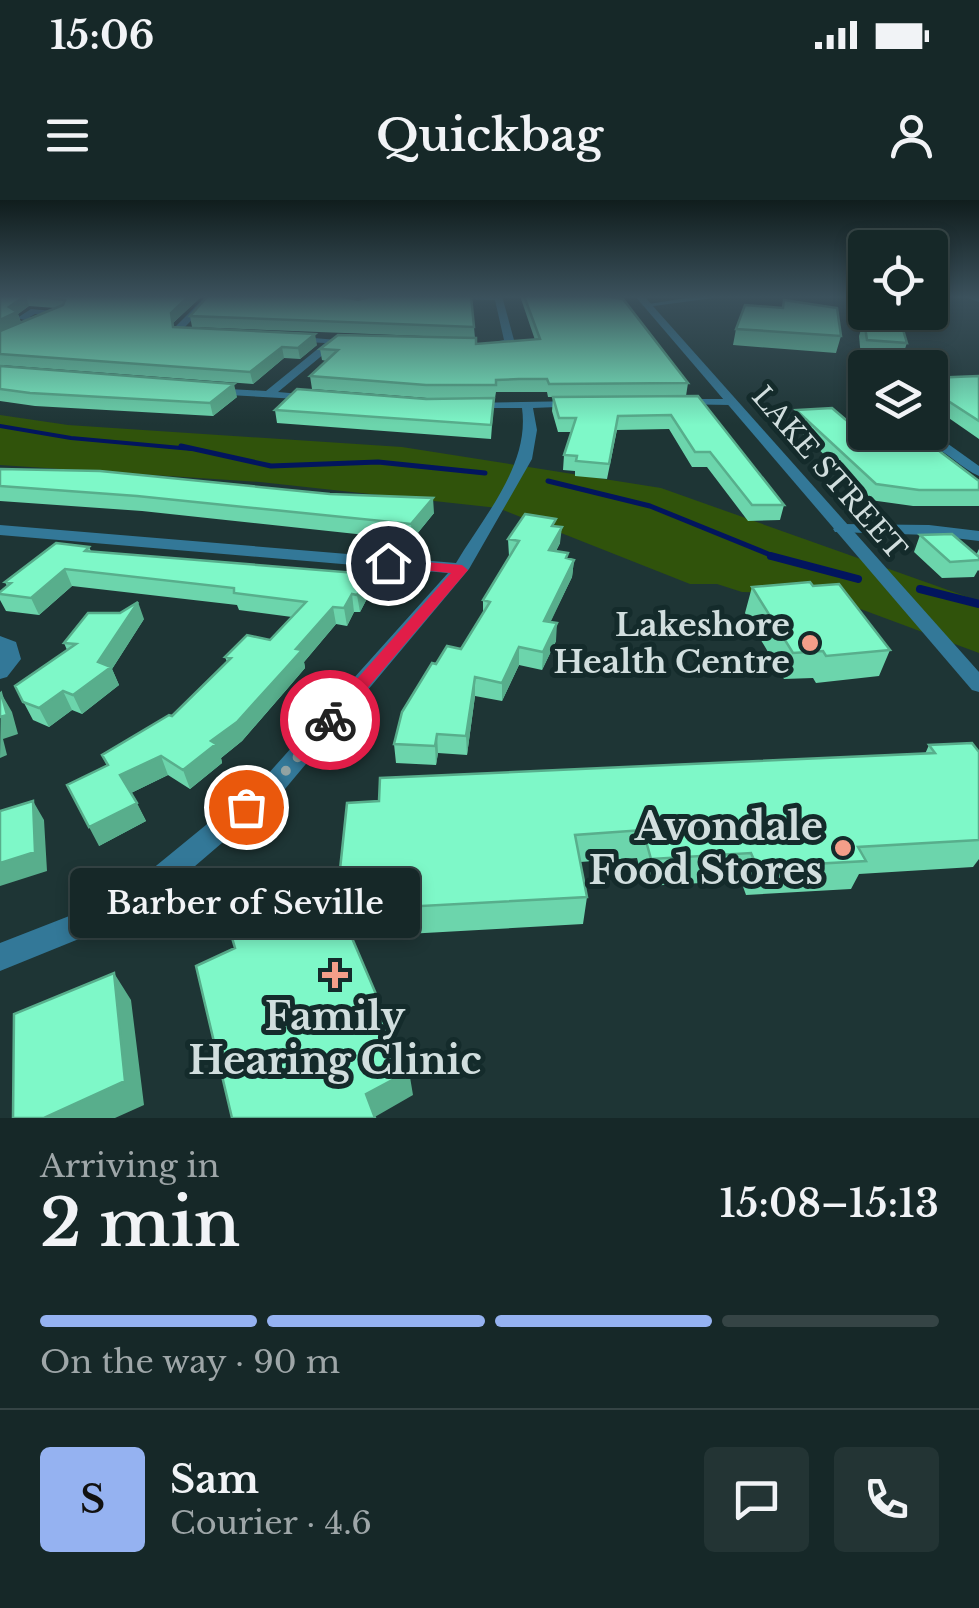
<!DOCTYPE html>
<meta charset="utf-8">
<style>
body{margin:0;font-family:"Libre Baskerville",serif;background:#233434;color:#f1f3f6;height:100vh;display:flex;flex-direction:column;font-size:38px;white-space:nowrap}
*{box-sizing:border-box;margin:0}
p{font-size:32px;color:#9ea6a8}
.icon{flex:none;width:55px;height:55px;fill:none;stroke:currentColor;stroke-width:2;stroke-linecap:round;stroke-linejoin:round}
.map{position:relative;height:918px;overflow:hidden}
.drawer{display:flex;flex-direction:column;background:#162828;flex:1}
.drawer>*{flex:none}
.buttons{position:absolute;left:848px;top:30px;display:grid;gap:20px}
.buttons a{display:grid;place-items:center;width:100px;height:100px;border-radius:10px;background:#162828;box-shadow:0 5px 15px #0003,0 0 0 2px #354445;font-size:50px}
.pin{position:absolute;display:grid;place-items:center;width:85px;height:85px;color:#fff;margin:-42px;border:5px solid #fff;border-radius:50%;box-shadow:0 2px 10px #0007}
.courier{position:absolute;display:grid;place-items:center;width:100px;height:100px;margin:-50px;border:8px solid #e11d48;border-radius:50%;background:#fff;color:#222;box-shadow:0 2px 12px #0007}
.bubble{position:absolute;height:70px;border-radius:10px;background:#162828;box-shadow:0 5px 15px #0003,0 0 0 2px #354445;font-size:32px;font-weight:600;line-height:70px;text-align:center}
.overview em{font-style:normal;font-weight:600}
.overview div{display:flex;flex-direction:column-reverse}
.overview{display:flex;align-items:center;justify-content:space-between;height:170px;padding:0 40px}
h1{font-size:65px;font-weight:600;line-height:75px}
.bar{display:grid;grid-template-columns:repeat(4,1fr);gap:15px 10px;align-content:center;height:120px;padding:0 40px}
.bar i{height:12px;border-radius:8px;background:#354445}
.bar .selected{background:#95b2f1}
.bar p{grid-column:span 4}
.line{display:flex;align-items:center;gap:25px;padding:0 40px;border-top:2px solid #354445}
.line div{flex:1}
.round{display:grid;place-items:center;flex:none;width:105px;height:105px;border-radius:10px;background:#233434}
.status{display:flex;justify-content:space-between;align-items:center;height:70px;padding:0 50px;background:#162828;direction:ltr}
.status svg{height:28px;fill:currentColor}
header{display:flex;justify-content:space-between;align-items:center;height:130px;padding:0 40px;background:#162828;font-size:45px;font-weight:600}
.map>svg:first-child{display:block}
.green{fill:#30530b}
.lines{fill:none;stroke-linecap:round;stroke-linejoin:round}
.stream-far2{stroke:#02155e;stroke-width:4}
.stream-far1{stroke:#02155e;stroke-width:5}
.stream{stroke:#02155e;stroke-width:8}
.minor{fill:#337898;fill-rule:evenodd}
.tertiary{fill:#337898;fill-rule:evenodd}
.wall{fill:#6cd5ac;fill-rule:evenodd}
.shaded-wall{fill:#58ae8c}
.building{fill:#7ef8c8;stroke:#58ae8c;stroke-width:2.5}
.route{fill:#e11d48}
.done{stroke:#92a3a3;stroke-width:10;stroke-dasharray:0 18}
.poi-dot{fill:#f49e89;stroke:#142b2b;stroke-width:4}
.labels{text-anchor:middle;dominant-baseline:central;stroke-width:10;stroke-linejoin:round;paint-order:stroke}
.far-street-label{font-size:28px;fill:#d1dede;stroke:#142b2b}
.poi-label{font-size:32px;font-weight:bold;fill:#d1dede;stroke:#142b2b;text-anchor:end}
.near-poi-label{font-size:38px;font-weight:bold;fill:#d1dede;stroke:#142b2b;text-anchor:end}
</style>
<div class="status"><b>15:06</b><svg viewBox="0 0 49 12"><path d="M0 12V9h3v3zM5 12V6h3v6zM10 12V3h3v9zM15 12V0h3v12zM26 1h20v11H26zM47 4h2v5h-2z"/></svg></div>
<header><svg class="icon" aria-label="menu" viewBox="0 0 24 24"><path d="M4 6h16M4 12h16M4 18h16"/></svg>Quickbag<svg class="icon" aria-label="person" viewBox="0 0 24 24"><circle cx="12" cy="8" r="4"/><path d="M4 21q1-7 8-7t8 7"/></svg></header>
<div class="map">
<svg width="979" height="918" viewBox="0 0 979 918">
<rect width="100%" height="100%" fill="#1e3535"/>
<path class="green" d="M0,215L68,225L402,247L661,288L979,401V453L820,394L742,392L717,384H690L498,308L260,282L0,265Z"/>
<g class="lines">
<path class="stream-far2" d="M0,226L71,238L192,249"/>
<path class="stream-far1" d="M181,246L271,266L378,262L485,273
M548,281L650,306L778,358"/>
<path class="stream" d="M771,356L858,379
M920,389L979,404"/>
<path class="minor" d="M206,96H215L184,128L204,134V138L178,135L176,126Z
M502,96L514,140L507,148L480,145L504,140L495,100L441,99Z
M700,96H728L646,107L642,105Z
M967,96L979,97V102L968,98Z
M31,109L65,112L0,143V137L32,122L17,118ZM35,114H50L40,118L30,117Z
M290,136L361,142L336,144L278,192L312,195L318,198L316,200L211,194L206,191L211,188L266,191L325,143L287,141Z
M676,199H730L736,202L730,205L672,204L670,202Z
M577,201L581,202V206L533,208L537,230L532,259L469,369L285,589L138,715L0,771V743L118,697L267,575L448,373L0,335V325L456,363C484,316 530,265 522,208H471L467,207V203Z
M930,229L934,232L931,237L944,241L979,266V276C962,269 949,253 932,246C914,237 894,245 871,232L902,235L930,232Z
M841,324L929,325L979,331V341L929,335L835,332L833,329Z
M0,436L16,442L21,459L7,477L0,479Z"/>
<path class="tertiary" d="M635,96H644L979,472V492L972,490Z"/>
</g>
<path class="wall" d="M0,96H202L173,123L174,127L317,145L300,159L284,158L253,184L0,165ZM29,106L55,108L21,122L18,114Z
M520,96H605L688,183L686,196L548,197L547,192H496L495,198H427L312,189L310,176L326,161L322,160L320,149L476,144L535,140Z
M782,108L841,136L836,153L733,145L736,129Z
M190,116L474,127L475,138L192,127Z
M864,120L907,143L901,160L861,157L859,136Z
M0,166L237,197L213,216L35,206L0,201Z
M979,176V239L943,214L930,210V178Z
M698,196L784,305L780,320L748,321L707,267H692L669,229L617,230L607,279L575,276V271L563,270L564,255L572,232H558L552,211L553,197Z
M494,198L491,239L277,223L275,210L426,199Z
M796,210L872,242L979,281V306H913L870,300L792,223Z
M0,269L434,313L412,340L142,311L0,301Z
M555,326L560,343L556,351L568,359L574,360L572,377L550,422L556,441L542,470L519,465L502,501L475,496L467,555L438,553L436,565L396,563L394,544L436,464L461,449L483,414V400L509,356L508,339Z
M920,335L976,355L979,349V371L978,370L974,377L942,378L914,352Z
M89,347L91,351L369,374L371,391L360,412H354L347,426L336,424L304,462L305,468L288,488L242,541L221,558L222,563L190,589L168,575L131,593L146,621L99,646L107,566L102,555L172,516L227,462L225,457L270,440L292,417L239,410L237,405L72,386L39,415L6,411L0,400V392L7,386L5,382Z
M813,386L890,450L879,476L816,483L813,478L784,479L745,413L752,387Z
M144,419L112,469L119,485L82,514L72,510L49,527L33,520L15,486L67,450L64,443Z
M929,545L979,552V659L973,667L859,674L851,689L746,695L741,681L644,686L637,658L580,662L587,697L583,724L407,734L403,704L345,707L339,679L379,601L925,554Z"/>
<path class="shaded-wall" d="M26,96L29,106L18,114L21,123L0,133V120L9,107Z
M189,96H202L173,123L176,138L171,113Z
M315,134L317,145L300,159L298,148Z
M282,147L284,158L253,184L250,172Z
M234,184L237,197L213,216L210,203Z
M433,298L434,313L412,340L411,324Z
M562,327L560,343L548,367L549,350Z
M574,360L572,377L543,438L544,421Z
M65,369L72,386L39,415L31,398Z
M369,374L371,391L360,412L357,395Z
M352,394L354,412L347,426L344,408Z
M138,402L144,419L112,469L119,485L82,514L73,495L98,462Z
M333,407L336,424L304,462L305,468L242,541L221,558L222,563L190,589L183,570L211,541Z
M557,423L556,441L542,470L543,452Z
M519,447V465L502,501V483Z
M475,477V496L467,555L466,536Z
M63,491L72,510L49,527L39,508Z
M1,493L12,512L18,534L3,539L7,555L0,558Z
M437,534L438,553L436,565L435,546Z
M161,556L168,575L129,594L120,575Z
M33,601L44,620L47,671L0,686V663Z
M137,603L146,621L99,646L89,627Z
M114,773L131,800L144,905L115,918H44Z
M409,871L413,895L373,918L366,894Z"/>
<path class="building" d="M0,96H25L9,107L17,112L0,120Z
M30,96H189L171,113L173,127L315,134L298,148L282,147L250,172L0,154V131L63,105L65,100Z
M208,96H340L358,100L371,96H471L474,127L190,116Z
M524,96H605L623,99L688,183L549,184L547,179H519L496,180V185H426L310,176L338,150L320,149L338,135L476,138V144L540,139Z
M784,100L837,108L841,136L736,129L745,105L783,108Z
M864,120L901,123L907,143L867,140Z
M0,166L234,184L210,203L30,193L0,189Z
M979,176V221L948,201L930,195V178Z
M297,189L426,199L494,198L491,225L275,210Z
M698,196L784,305H752L710,252H695L671,215L618,216L609,264L576,261L577,256L564,255L576,218H559L553,197Z
M832,208L872,242L926,241L979,281V290H919L876,284L796,210Z
M0,269L100,271L330,294L433,298L411,324L137,296L0,286Z
M525,314L556,319L552,326L562,327L549,350L568,353L566,358L574,360L544,421L557,423L543,452L519,447L502,483L475,477L466,536L437,534L435,546L394,544L402,512L432,463L436,464L447,446L461,449L490,402L483,400L519,341L508,339Z
M952,334L979,357V360L950,362L920,335Z
M56,343L89,347L85,351L369,374L357,395L352,394L344,408L333,407L296,449L302,450L284,470L237,522L211,541L216,544L183,570L161,556L120,575L137,603L89,627L67,585L108,565L102,555L169,515L172,516L231,458L225,457L247,435L270,440L306,402L234,393V388L65,369L31,398L0,394V392L11,383L5,382Z
M810,382L813,386L839,384L890,450L826,456L823,451L793,453L752,387Z
M138,402L98,462L111,467L73,495L63,491L39,508L23,502L15,486L76,444L64,443L88,413H120Z
M1,493L7,515L0,517V494Z
M972,543L979,552V640L858,647L866,661L757,667L751,653L651,659L643,630L575,635L587,697L403,707L404,676L339,679L347,603L379,601L380,578L935,553L929,545Z
M33,601L35,652L0,663V611Z
M325,675L409,871L366,894L375,918H232L196,766L235,748L226,717Z
M114,773L125,881L44,918H13L14,814Z"/>
<linearGradient id="sky" x2="0" y2="1"><stop stop-color="#101d1d"/><stop offset="0.43" stop-color="#3b515c"/><stop offset="1" stop-color="#3b515c" stop-opacity="0"/></linearGradient>
<rect width="979" height="225" fill="url(#sky)"/>
<path class="route" d="M388,359L462,365L468,370L336,525H324V516L451,373L383,366V360Z"/>
<g class="lines">
<path class="done" d="M246,607L276,582L330,520"/>
</g>
<g class="poi-dot">
<circle cx="810" cy="443" r="10"/>
<circle cx="843" cy="648" r="10"/>
<path d="M330 760h10v10h10v10h-10v10h-10v-10h-10v-10h10z"/>
</g>
<g class="labels">
<g class="far-street-label">
<text transform="translate(829 273) rotate(49)">LAKE STREET</text>
</g>
<g class="poi-label">
<text x="790" y="425">Lakeshore<tspan x="790" dy="37">Health Centre</tspan></text>
</g>
<g class="near-poi-label">
<text x="823" y="626">Avondale<tspan x="823" dy="44">Food Stores</tspan></text>
<text x="335" y="816" text-anchor="middle">Family<tspan x="335" dy="44">Hearing Clinic</tspan></text>
</g>
</g>
</svg>
<div class="buttons">
<a><svg class="icon" aria-label="locate" viewBox="0 0 24 24"><circle cx="12" cy="12" r="6"/><path d="M12 2v4M12 18v4M2 12h4M18 12h4"/></svg></a>
<a><svg class="icon" aria-label="layers" viewBox="0 0 24 24"><path d="M12 4l9 5-9 5-9-5zM3 14l9 5 9-5"/></svg></a>
</div>
<div class="pin" style="left:246px;top:607px;background:#ea580c"><svg class="icon" aria-label="bag" viewBox="0 0 24 24"><path d="M5 8h14l-1 12H6zM9 8a3 3 0 0 1 6 0"/></svg></div>
<div class="pin" style="left:388px;top:363px;background:#1f2937"><svg class="icon" aria-label="home" viewBox="0 0 24 24"><path d="M3 11l9-7 9 7M6 9v11h12V9"/></svg></div>
<div class="courier" style="left:330px;top:520px"><svg class="icon" aria-label="bike" viewBox="0 0 24 24"><circle cx="6" cy="16" r="4"/><circle cx="18" cy="16" r="4"/><path d="M6 16l4-8h5l3 8M10 8l3 8H6M13 5h3"/></svg></div>
<div class="bubble" style="left:70px;top:668px;width:350px">Barber of Seville</div>
</div>
<section class="drawer">
<div class="overview"><div><h1>2 min</h1><p>Arriving in</p></div><em>15:08–15:13</em></div>
<div class="bar"><i class="selected"></i><i class="selected"></i><i class="selected"></i><i></i><p>On the way · 90 m</p></div>
<div class="line" style="height:180px"><b class="round" style="background:#95b2f1;color:#111">S</b><div><b>Sam</b><p>Courier · 4.6</p></div><a class="round"><svg class="icon" aria-label="chat" viewBox="0 0 24 24"><path d="M4 5h16v11H9l-5 4z"/></svg></a><a class="round"><svg class="icon" aria-label="phone" viewBox="0 0 24 24"><path d="M5 4h4l2 5-3 2q2 4 5 5l2-3 5 2v4C11 20 4 13 5 4z"/></svg></a></div>
</section>
